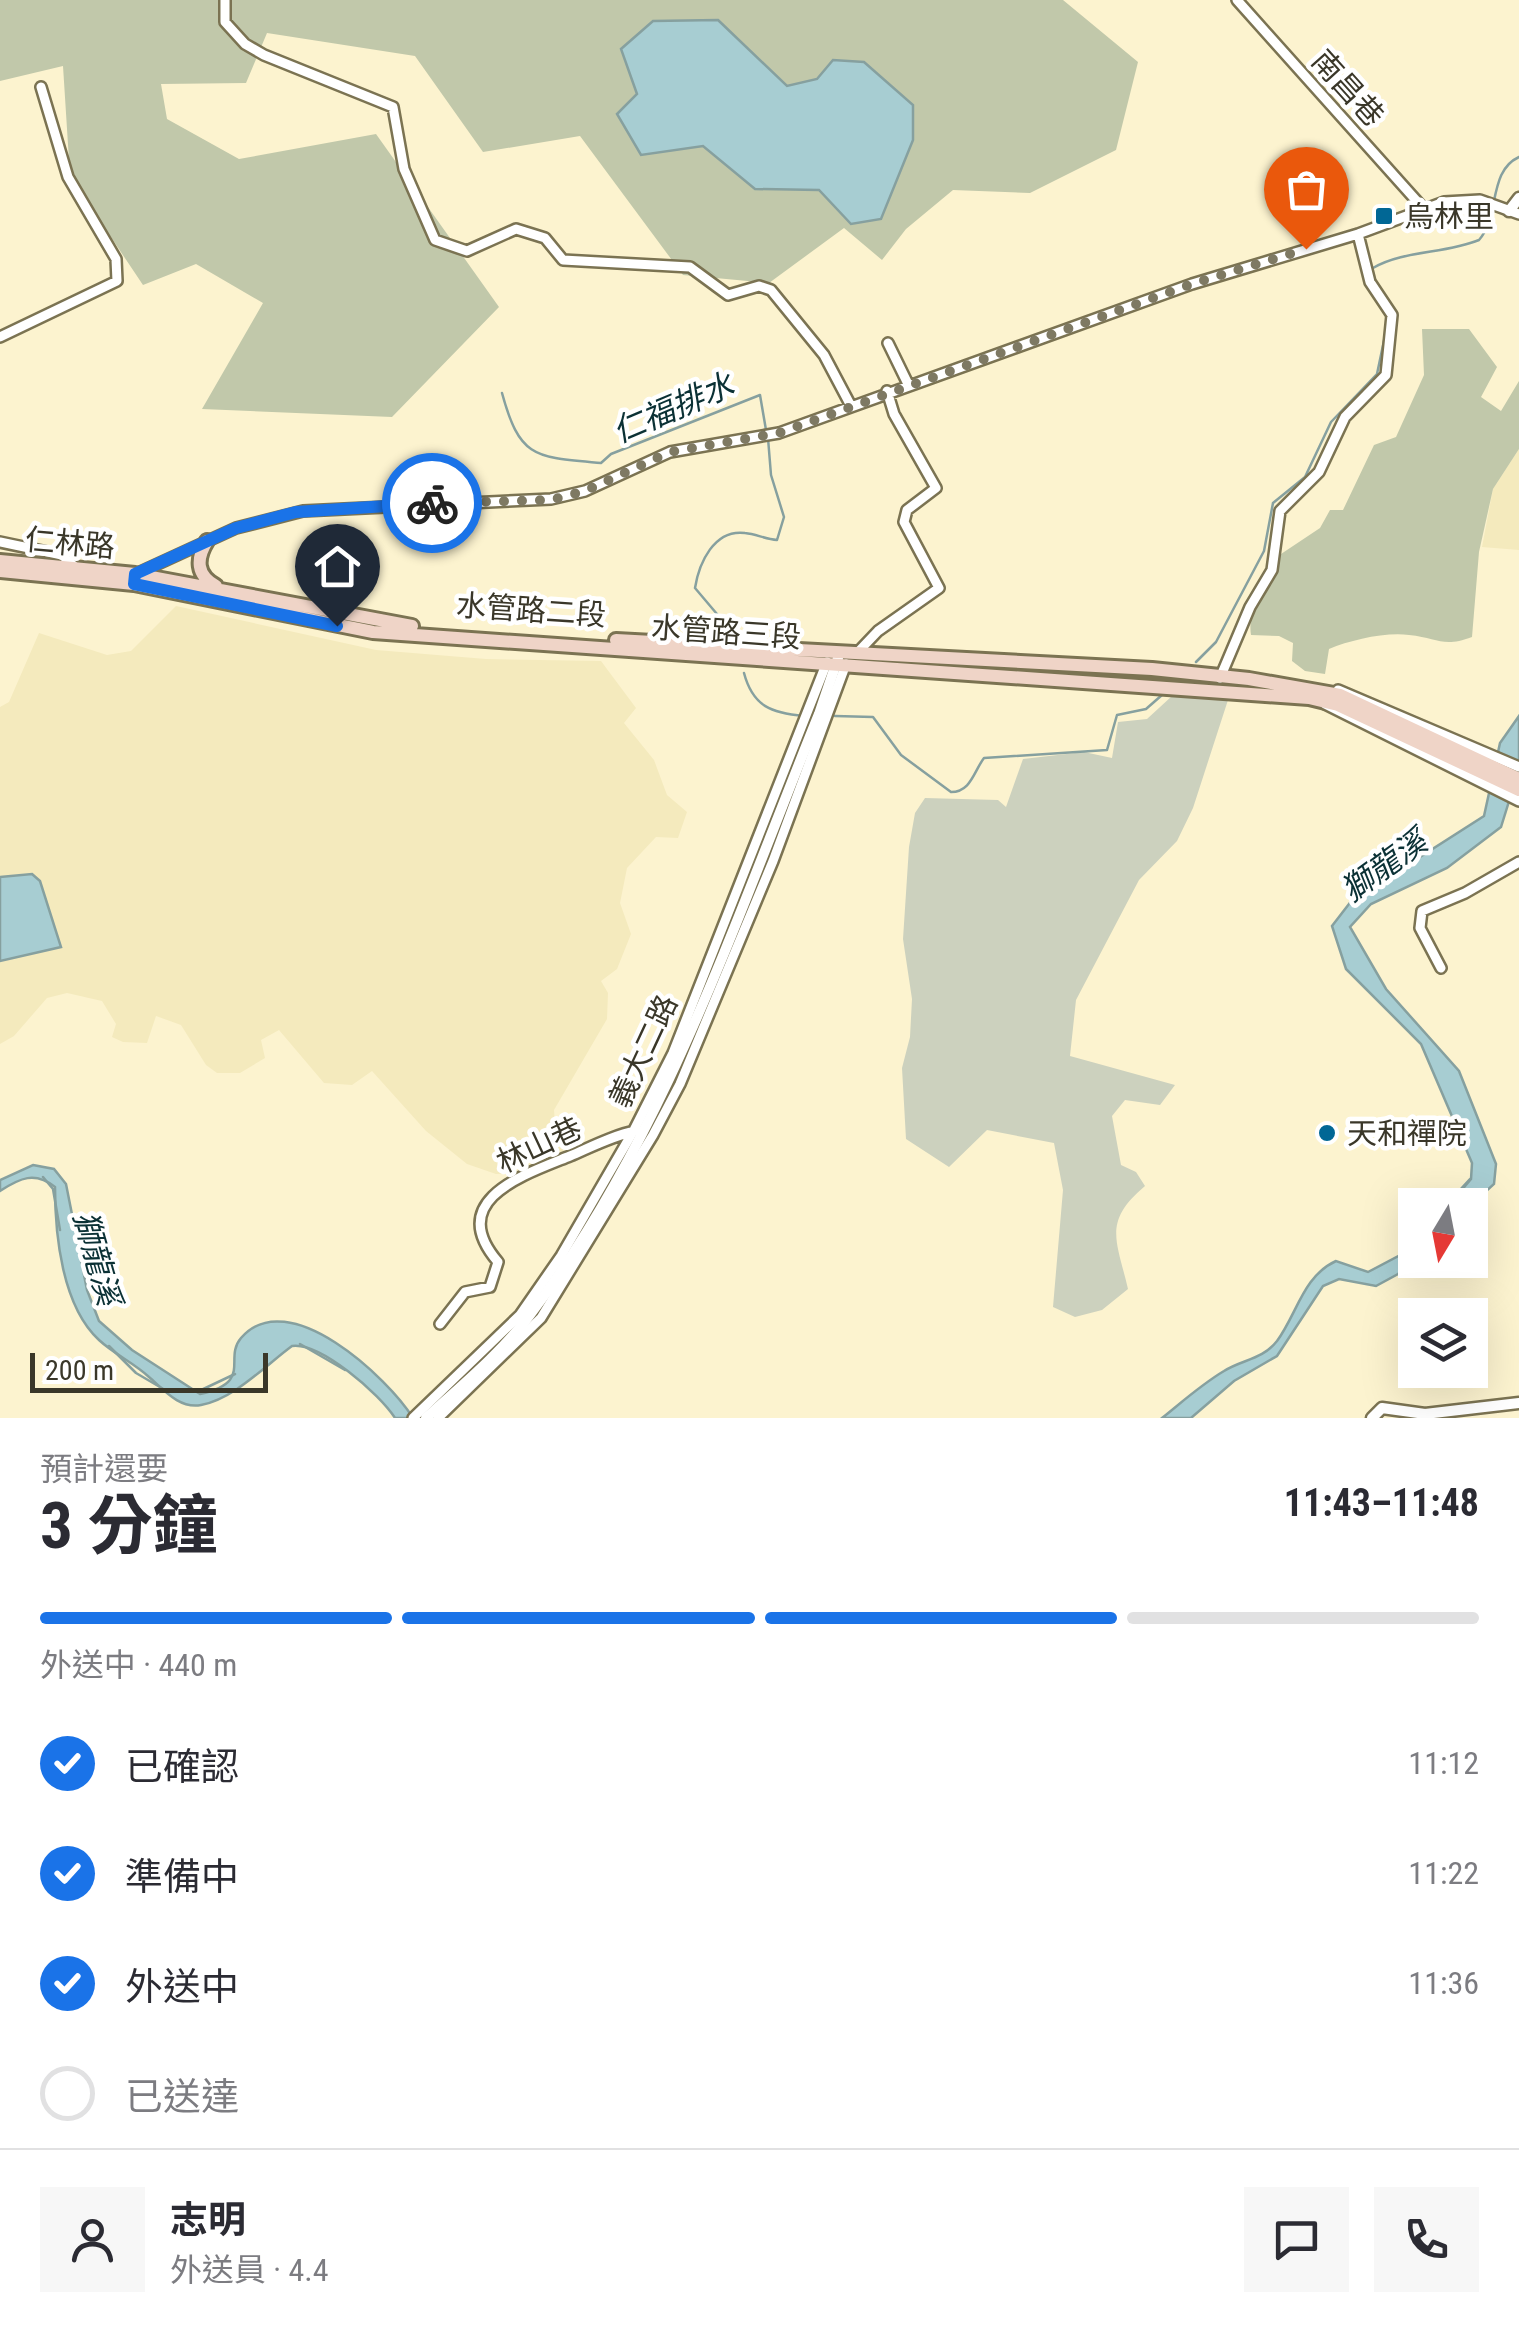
<!DOCTYPE html>
<html lang="zh-TW">
<meta charset="utf-8">
<style>
body{margin:0;font-family:"Roboto Condensed","Noto Sans TC",sans-serif;background:#f7f7f7;color:#2b2b33;height:100vh;display:flex;flex-direction:column;font-size:38px;white-space:nowrap}
*{box-sizing:border-box;margin:0}
p{font-size:32px;color:#7c7c81}
.icon{flex:none;width:55px;height:55px;fill:none;stroke:currentColor;stroke-width:2;stroke-linecap:round;stroke-linejoin:round}
.map{position:relative;height:1418px;overflow:hidden}
.drawer{display:flex;flex-direction:column;background:#fff;flex:1}
.drawer>*{flex:none}
.needle{width:65px;rotate:190deg}
.tools{position:absolute;left:1398px;top:1188px;display:grid;gap:20px}
.tools a{display:grid;place-items:center;width:90px;height:90px;border-radius:0px;background:#fff;box-shadow:0 10px 40px #0002;font-size:50px}
.scale{position:absolute;left:30px;bottom:25px;width:238px;box-sizing:border-box;padding-left:10px;border:5px solid #3a3729;border-top:0;font-size:28px;line-height:35px;white-space:nowrap;color:#3a3729;-webkit-text-stroke:8px #fff;paint-order:stroke}
.pin{position:absolute;display:grid;place-items:center;width:85px;height:85px;color:#fff;margin:-102px -42px;border-radius:50% 50% 50% 0;rotate:-45deg;box-shadow:0 0 10px #0007}
.pin .icon{rotate:45deg}
.courier{position:absolute;display:grid;place-items:center;width:100px;height:100px;margin:-50px;border:8px solid #1a73e8;border-radius:50%;background:#fff;color:#222;box-shadow:0 2px 12px #0007}
.summary em{font-style:normal;font-weight:700}
.summary div{display:flex;flex-direction:column-reverse}
.summary{display:flex;align-items:center;justify-content:space-between;height:170px;padding:0 40px}
h1{font-size:65px;font-weight:700;line-height:75px}
.bar{display:grid;grid-template-columns:repeat(4,1fr);gap:15px 10px;align-content:center;height:120px;padding:0 40px}
.bar i{height:12px;border-radius:8px;background:#e1e1e2}
.bar .selected{background:#1a73e8}
.bar p{grid-column:span 4}
.line{display:flex;align-items:center;gap:25px;padding:0 40px;border-top:2px solid #e1e1e2}
.line div{flex:1}
.round{display:grid;place-items:center;flex:none;width:105px;height:105px;border-radius:0px;background:#f7f7f7}
ol{padding:0 40px;list-style:none}
li{display:flex;align-items:center;gap:30px;height:110px}
li p{margin-inline-start:auto}
li .icon{padding:10px;border-radius:50%;background:#1a73e8;color:#fff;stroke-width:4}
li:last-child{color:#7c7c81}
li i{width:55px;height:55px;border:5px solid #e1e1e2;border-radius:50%}
.map>svg:first-child{display:block}
.built{fill:#f4eabd}
.green{fill:#ccd1be}
.forest{fill:#c1c8aa}
.water{fill:#a7cdd2;stroke:#86a09f;stroke-width:2.5}
.lines{fill:none;stroke-linecap:round;stroke-linejoin:round}
.stream{stroke:#86a09f;stroke-width:2.5}
.minor-casing{stroke:#7b7352;stroke-width:14}
.tertiary-casing{stroke:#7b7352;stroke-width:15}
.secondary-casing{stroke:#7b7352;stroke-width:18}
.minor{stroke:#fff;stroke-width:9}
.tertiary{stroke:#fff;stroke-width:10}
.secondary{stroke:#efd4c7;stroke-width:12}
.done{stroke:#7e7963;stroke-width:10;stroke-dasharray:0 18}
.route{stroke:#1a73e8;stroke-width:12}
.poi-dot{fill:#016795;stroke:#fff;stroke-width:4}
.labels{text-anchor:middle;dominant-baseline:central;stroke-width:9;stroke-linejoin:round;paint-order:stroke}
.street-label{font-size:30px;fill:#3a3729;stroke:#fff}
.poi-label{font-size:30px;fill:#3a3729;stroke:#fff;text-anchor:start}
.water-label{font-size:32px;font-style:italic;fill:#0b3135;stroke:#fff}
</style>
<div class="map">
<svg width="1519" height="1418" viewBox="0 0 1519 1418">
<rect width="100%" height="100%" fill="#fcf3cf"/>
<path class="built" d="M1519,449V550L1482,547L1493,489Z
M176,606L376,650L486,659L601,661L636,708L624,723L654,760L667,795L687,812L678,838L656,837L627,868L620,903L631,934L617,969L601,981L608,993L607,1019L554,1110L556,1137L564,1151L520,1173L496,1174L467,1164L426,1131L372,1071L352,1085L324,1083L279,1030L261,1040L265,1058L240,1073H217L206,1065L181,1025L156,1016L147,1043L123,1042L112,1037L116,1024L102,1001L67,993L47,998L14,1036L0,1044V707L9,702L39,633L107,655L131,651Z"/>
<path class="green" d="M1172,696L1228,700L1193,808L1177,841L1139,880L1076,1000L1070,1056L1175,1085L1160,1105L1125,1100L1112,1116L1121,1165L1136,1172L1145,1186C1102,1222 1117,1241 1128,1289L1102,1310L1075,1317L1053,1307L1063,1190L1054,1143L987,1130L949,1167L906,1139L902,1068L910,1037L912,999L903,939L909,847L915,813L925,798L998,800L1006,807L1023,759L1084,752L1112,758L1118,722L1147,719Z"/>
<path class="forest" d="M0,0H1063L1138,62L1116,150L1030,193L953,190L906,229L882,260L844,228L769,283L683,275L580,136L483,152L415,56L267,33L246,83L161,84L167,119L239,159L376,134L499,307L392,417L202,409L263,303L196,264L143,285L70,176L63,66L0,81Z
M1422,329H1469L1497,367L1481,397L1501,411L1519,381V449L1493,489L1479,552L1472,637C1443,648 1438,638 1409,635C1385,632 1351,640 1329,649L1325,674L1305,671L1292,661L1293,643L1279,636L1251,635C1246,603 1275,586 1278,556L1320,528L1330,510H1343L1374,445L1396,437L1424,375Z"/>
<path class="water" d="M718,20L787,86L817,79L833,60L864,62L913,105V140L881,219L851,224L819,190L755,189L703,146L641,155L617,114L637,94L621,49L653,21Z
M1519,716V769L1501,827L1447,868L1371,904L1350,927L1386,989L1459,1071L1496,1164L1494,1184L1470,1206L1449,1205L1471,1179L1472,1163L1421,1044L1346,969L1332,926L1369,878L1412,862L1484,816L1500,743Z
M32,874L40,881L61,947L0,961V877Z
M33,1165L54,1169L66,1184L87,1290L99,1321L132,1350L200,1394C254,1382 223,1359 241,1338C288,1283 389,1379 413,1418H395C380,1394 320,1342 292,1346C266,1365 234,1399 201,1405C179,1409 164,1390 149,1377C134,1363 114,1354 99,1340C62,1306 55,1235 55,1187C35,1171 20,1178 0,1191V1180Z
M1415,1237V1256L1398,1274L1376,1286L1339,1279L1323,1286L1277,1356L1234,1381L1191,1418H1162C1182,1402 1202,1384 1224,1371C1243,1359 1262,1360 1277,1341C1297,1314 1303,1276 1336,1261L1368,1272L1404,1253Z"/>
<g class="lines">
<path class="stream" d="M1373,268C1404,250 1445,254 1479,240C1500,216 1488,171 1519,157
M1365,280L1373,294
M502,393C520,459 535,457 601,463L611,454L760,395L766,430
M733,633L695,588C699,563 714,529 745,533C756,534 765,539 777,540L784,517L771,475L768,438
M1196,662L1216,642L1264,551L1273,503L1305,477L1331,422L1377,374L1386,331
M744,673C753,707 772,713 804,716
M835,716L873,717L901,755L951,792C971,792 974,771 984,758L1107,750L1117,715L1146,709L1162,695
M43,1177L53,1189L60,1230
M1446,1205L1470,1179
M300,1344L345,1370
M109,1346L136,1373L165,1390
M197,1392L235,1374"/>
<g class="minor-casing">
<path id="minor" d="M225,0V22L245,44L264,55L393,107L404,169L435,240L467,251L516,229L545,238L563,260L690,267L728,295L759,286L771,290L824,355L851,406
M1237,0L1423,208
M0,337L117,281L116,259L68,177L41,87
M888,343L908,384
M0,542L62,555L76,568
M138,573L236,528L303,511L551,499L585,491L670,452L779,433L1192,284L1358,234L1444,202L1480,200L1519,214
M858,652L878,631L939,588L904,522L907,510L936,488L894,414L887,391
M1220,678L1250,607L1272,570L1280,511L1319,472L1345,417L1386,375L1392,315L1370,282L1358,234
M1338,690L1519,767
M1325,704L1519,801
M1441,968L1420,928L1422,911L1465,893L1519,862
M440,1324L465,1292L490,1287L498,1262C445,1200 523,1175 570,1156C591,1147 614,1135 636,1131
M413,1418L520,1315L561,1256L634,1130L673,1053L827,662
M438,1418L541,1318L653,1135L680,1084L773,861L846,664"/>
</g>
<g class="tertiary-casing">
<path id="tertiary" d="M1509,211L1519,198
M426,1418C461,1386 500,1354 529,1316C664,1139 736,918 819,714L838,658
M1372,1418L1382,1408L1425,1414L1519,1403"/>
</g>
<g class="secondary-casing">
<path id="secondary" d="M207,541C196,559 196,575 216,586
M0,561L135,574L412,626
M0,571L134,584L373,632L1309,698L1338,705L1519,790
M616,640L1152,669L1249,679L1340,695L1519,779"/>
</g>
<use href="#minor" class="minor"/>
<use href="#tertiary" class="tertiary"/>
<use href="#secondary" class="secondary"/>
</g>
<g class="lines">
<path class="done" d="M432,503L551,500L585,491L670,452L779,433L1192,284L1306,249"/>
<path class="route" d="M337,626L134,584L135,574L236,528L296,512L432,503"/>
</g>
<g class="poi-dot">
<rect x="1374" y="206" width="20" height="20" rx="5"/>
<circle cx="1327" cy="1133" r="10"/>
</g>
<g class="labels">
<g class="street-label">
<text transform="translate(1348 88) rotate(48)">南昌巷</text>
<text transform="translate(70 543) rotate(5)">仁林路</text>
<text transform="translate(531 610) rotate(4)">水管路二段</text>
<text transform="translate(726 632) rotate(4)">水管路三段</text>
<text transform="translate(643 1051) rotate(-65)">義大二路</text>
<text transform="translate(539 1145) rotate(-25)">林山巷</text>
</g>
<g class="poi-label">
<text x="1404" y="216">烏林里</text>
<text x="1347" y="1133">天和禪院</text>
</g>
<g class="water-label">
<text transform="translate(673 408) rotate(-23)">仁福排水</text>
<text transform="translate(1384 866) rotate(-36)">獅龍溪</text>
<text transform="translate(97 1258) rotate(74)">獅龍溪</text>
</g>
</g>
</svg>
<div class="tools">
<a><svg class="needle" viewBox="-14 -14 28 28"><path d="M0-13l5 13h-10z" fill="#e53935"/><path d="M0 13l5-13h-10z" fill="#7c7c81"/></svg></a>
<a><svg class="icon" aria-label="layers" viewBox="0 0 24 24"><path d="M12 4l9 5-9 5-9-5zM3 14l9 5 9-5"/></svg></a>
</div>
<div class="scale">200 m</div>
<div class="pin" style="left:1306px;top:249px;background:#ea580c"><svg class="icon" aria-label="bag" viewBox="0 0 24 24"><path d="M5 8h14l-1 12H6zM9 8a3 3 0 0 1 6 0"/></svg></div>
<div class="pin" style="left:337px;top:626px;background:#1f2937"><svg class="icon" aria-label="home" viewBox="0 0 24 24"><path d="M3 11l9-7 9 7M6 9v11h12V9"/></svg></div>
<div class="courier" style="left:432px;top:503px"><svg class="icon" aria-label="bike" viewBox="0 0 24 24"><circle cx="6" cy="16" r="4"/><circle cx="18" cy="16" r="4"/><path d="M6 16l4-8h5l3 8M10 8l3 8H6M13 5h3"/></svg></div>
</div>
<section class="drawer">
<div class="summary"><div><h1>3 分鐘</h1><p>預計還要</p></div><em>11:43–11:48</em></div>
<div class="bar"><i class="selected"></i><i class="selected"></i><i class="selected"></i><i></i><p>外送中 · 440 m</p></div>
<ol>
<li><svg class="icon" aria-label="check" viewBox="0 0 24 24"><path d="M5 12l5 5 9-10"/></svg>已確認<p>11:12</p></li>
<li><svg class="icon" aria-label="check" viewBox="0 0 24 24"><path d="M5 12l5 5 9-10"/></svg>準備中<p>11:22</p></li>
<li><svg class="icon" aria-label="check" viewBox="0 0 24 24"><path d="M5 12l5 5 9-10"/></svg>外送中<p>11:36</p></li>
<li><i></i>已送達</li>
</ol>
<div class="line" style="height:180px"><a class="round"><svg class="icon" aria-label="person" viewBox="0 0 24 24"><circle cx="12" cy="8" r="4"/><path d="M4 21q1-7 8-7t8 7"/></svg></a><div><b>志明</b><p>外送員 · 4.4</p></div><a class="round"><svg class="icon" aria-label="chat" viewBox="0 0 24 24"><path d="M4 5h16v11H9l-5 4z"/></svg></a><a class="round"><svg class="icon" aria-label="phone" viewBox="0 0 24 24"><path d="M5 4h4l2 5-3 2q2 4 5 5l2-3 5 2v4C11 20 4 13 5 4z"/></svg></a></div>
</section>
